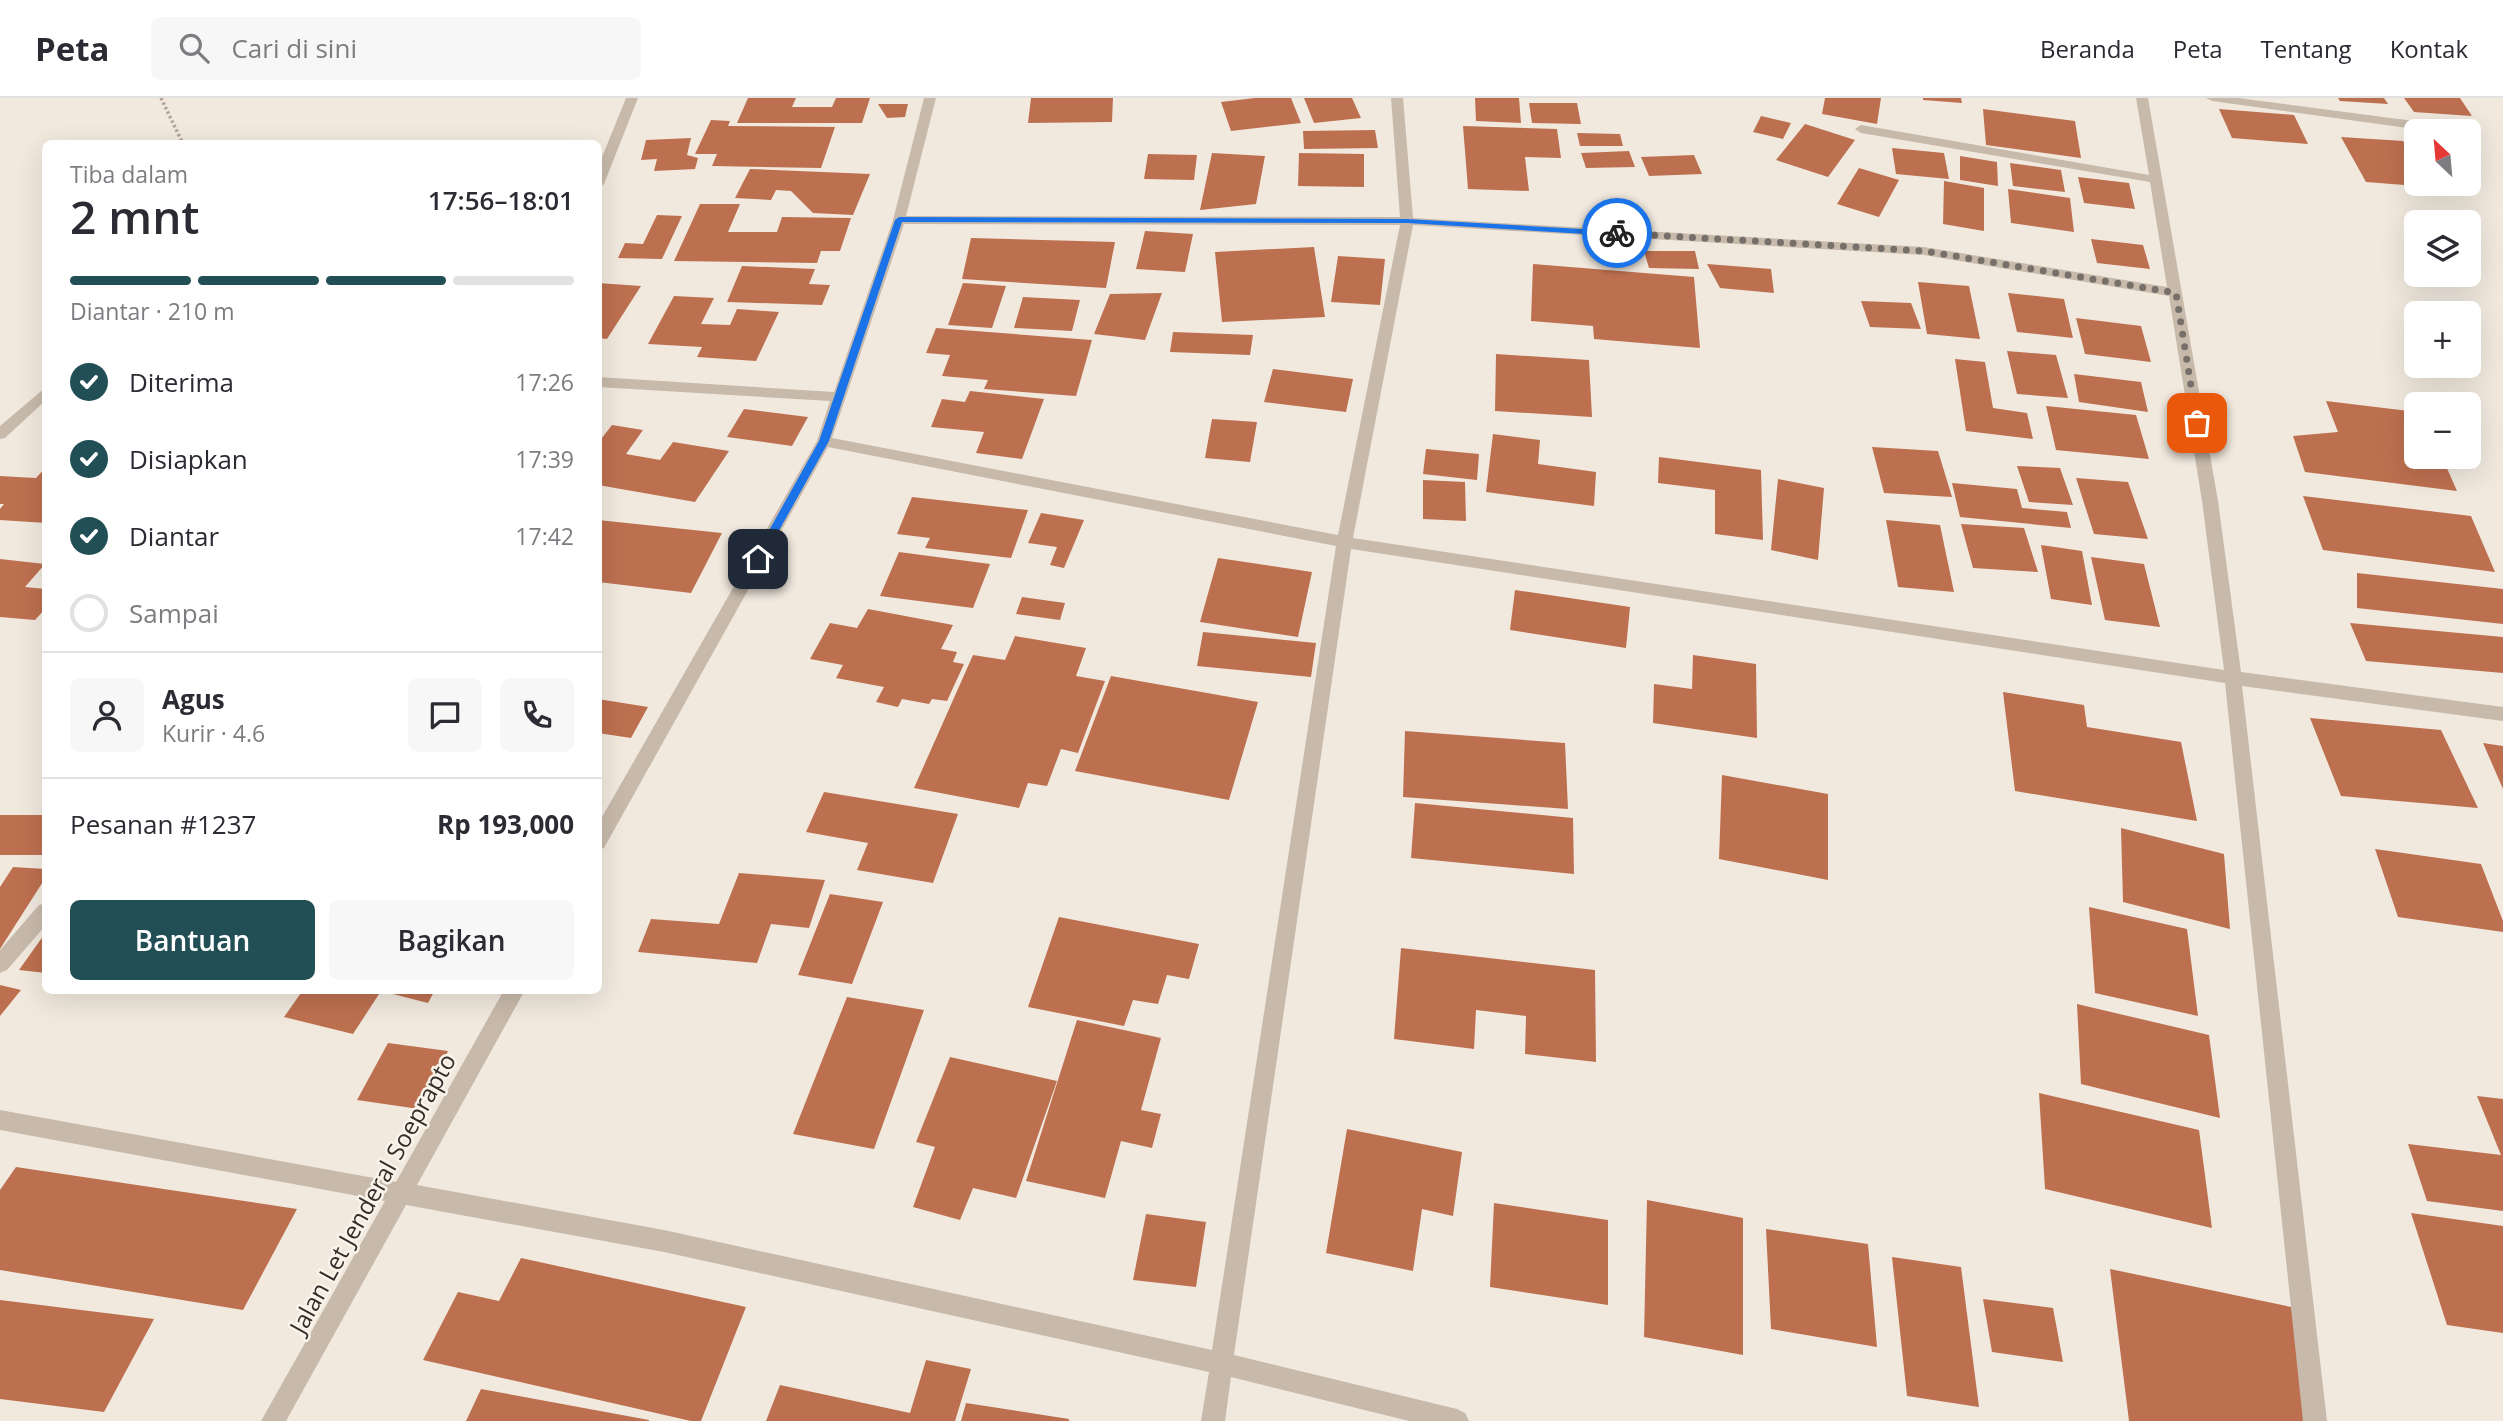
<!DOCTYPE html>
<html lang="id">
<meta charset="utf-8">
<style>
body{margin:0;font-family:"Open Sans",sans-serif;background:#f7f7f7;color:#2b2b33;height:100vh;display:flex;flex-direction:column;font-size:26px;white-space:nowrap}
*{box-sizing:border-box;margin:0}
p{font-size:23px;color:#7c7c81}
.icon{flex:none;width:38px;height:38px;fill:none;stroke:currentColor;stroke-width:2;stroke-linecap:round;stroke-linejoin:round}
.map{position:relative;flex:1;overflow:hidden}
.details{position:absolute;left:42px;top:42px;width:560px;height:854px;display:flex;flex-direction:column;background:#fff;border-radius:10px;box-shadow:0 7px 28px #0002}
.details>*{flex:none}
.needle{width:46px;rotate:334deg}
.fabs{position:absolute;left:2404px;top:21px;display:grid;gap:14px}
.fabs a{display:grid;place-items:center;width:77px;height:77px;border-radius:10px;background:#fff;box-shadow:0 7px 28px #0002;font-size:35px}
.pin{position:absolute;display:grid;place-items:center;width:60px;height:60px;color:#fff;margin:-30px;border-radius:14px;box-shadow:0 4px 10px #0006}
.courier{position:absolute;display:grid;place-items:center;width:70px;height:70px;margin:-35px;border:5px solid #1a73e8;border-radius:50%;background:#fff;color:#222;box-shadow:0 2px 9px #0007}
.overview em{font-style:normal;font-weight:600}
.overview div{display:flex;flex-direction:column-reverse}
.overview{display:flex;align-items:center;justify-content:space-between;height:119px;padding:0 28px}
h1{font-size:46px;font-weight:600;line-height:52px}
.bar{display:grid;grid-template-columns:repeat(4,1fr);gap:10px 7px;align-content:center;height:84px;padding:0 28px}
.bar i{height:9px;border-radius:5px;background:#e1e1e2}
.bar .selected{background:#224f55}
.bar p{grid-column:span 4}
.line{display:flex;align-items:center;gap:18px;padding:0 28px;border-top:2px solid #e1e1e2}
.line div{flex:1}
.round{display:grid;place-items:center;flex:none;width:74px;height:74px;border-radius:10px;background:#f7f7f7}
ol{padding:0 28px;list-style:none}
li{display:flex;align-items:center;gap:21px;height:77px}
li p{margin-inline-start:auto}
li .icon{padding:7px;border-radius:50%;background:#224f55;color:#fff;stroke-width:4}
li:last-child{color:#7c7c81}
li i{width:38px;height:38px;border:4px solid #e1e1e2;border-radius:50%}
.cta{display:flex;gap:14px;margin-top:auto;padding:14px 28px}
.cta a{flex:1;height:80px;border-radius:10px;background:#224f55;color:#fff;font-size:28px;font-weight:600;line-height:80px;text-align:center}
.cta a+a{background:#f7f7f7;color:#2b2b33}
header{display:flex;align-items:center;gap:42px;box-sizing:border-box;height:98px;padding:0 35px;background:#fff;border-bottom:2px solid #e1e1e2}
header strong{font-size:33px}
nav{display:flex;gap:38px;margin-inline-start:auto;font-size:24px}
.search{width:490px;height:63px;background:#f7f7f7;display:flex;align-items:center;gap:18px;box-sizing:border-box;padding:0 24px;border-radius:10px;color:#7c7c81;font-size:26px}
.map>svg:first-child{display:block}
.building{fill:#bd7050}
.lines{fill:none;stroke-linecap:round;stroke-linejoin:round}
.path{stroke:#b4a495;stroke-width:3.5;stroke-dasharray:2.5 2.5;stroke-linecap:butt}
.minor{fill:#c8baab;fill-rule:evenodd}
.route{fill:#1a73e8}
.done{stroke:#776f69;stroke-width:7;stroke-dasharray:0 12.6}
.labels{text-anchor:middle;dominant-baseline:central;stroke-width:5;stroke-linejoin:round;paint-order:stroke}
.near-street-label{font-size:24px;fill:#362e2a;stroke:#f9f3ea}
</style>
<header>
<strong>Peta</strong>
<div class="search"><svg class="icon" aria-label="search" viewBox="0 0 24 24"><circle cx="10" cy="10" r="6"/><path d="M15 15l6 6"/></svg>Cari di sini</div>
<nav><a>Beranda</a><a>Peta</a><a>Tentang</a><a>Kontak</a></nav>
</header>
<div class="map">
<svg width="2503" height="1323" viewBox="0 0 2503 1323">
<rect width="100%" height="100%" fill="#f1e9de"/>
<path class="building" d="M748,0H796L792,9H832L836,0H870L862,25H737Z
M1031,0H1113L1112,24L1028,25Z
M1255,0H1291L1301,25L1231,33L1221,4Z
M1304,0H1352L1361,20L1314,25Z
M1475,0H1519L1521,25L1476,23Z
M1825,0H1881L1877,26L1822,16Z
M1923,0H1961L1962,5L1923,2Z
M2338,0H2384L2388,6L2340,3Z
M2404,0H2460L2472,18L2414,14Z
M1529,5H1577L1581,26L1532,25Z
M878,6H908L905,19L887,20Z
M1983,11L2075,23L2081,60L1986,47Z
M2219,11L2294,17L2308,46L2232,40Z
M1761,18L1791,25L1783,41L1753,34Z
M711,22L730,23L728,28L835,29L821,70L712,68L717,56H695Z
M1805,26L1855,42L1828,79L1776,62Z
M1463,28L1557,31L1561,60L1525,59L1529,93L1468,91Z
M1375,32L1378,50L1304,51L1303,33Z
M1577,35L1620,36L1623,48H1580Z
M2341,39L2403,43L2417,66V86H2428L2430,89L2366,84Z
M691,40L687,57L698,60L695,71L654,73L657,61L641,62L646,42Z
M1892,50L1944,55L1949,81L1896,76Z
M1629,53L1635,69L1586,70L1581,55Z
M1212,55L1265,58L1256,106L1200,112Z
M1299,55L1364,56V89L1298,88Z
M1148,56L1197,57L1194,82L1144,81Z
M1694,57L1702,76L1649,78L1641,59Z
M1960,58L1997,64L1998,88L1960,82Z
M2010,65L2061,72L2065,94L2013,88Z
M1859,70L1899,82L1879,119L1837,106Z
M750,71L870,76L853,117L813,115L791,93L776,92L771,102L735,100Z
M2078,79L2129,85L2135,111L2084,105Z
M1944,83L1984,90V133L1943,126Z
M2008,91L2070,100L2074,134L2011,125Z
M700,106H740L728,134H777L782,119L851,120L840,153H821L817,165L674,163Z
M657,117L682,118L662,161L618,160L625,145L643,146Z
M1145,133L1193,136L1185,174L1136,171Z
M971,140L1115,144L1106,190L962,181Z
M2091,141L2143,147L2150,171L2097,165Z
M1314,149L1325,219L1222,224L1215,154Z
M1644,153H1695L1699,171L1649,170Z
M1338,158L1385,161L1380,207L1331,204Z
M1533,166L1694,179L1700,250L1594,241L1593,228L1531,223Z
M1707,166L1771,171L1774,195L1720,190Z
M742,168L815,171L809,186L830,187L822,207L727,204Z
M1918,184L1969,188L1980,241L1927,236Z
M598,185L641,188L607,241L598,240Z
M963,185L1006,188L992,230L948,227Z
M1162,195L1145,242L1094,236L1110,196Z
M2008,195L2064,201L2073,240L2017,234Z
M674,198L714,200L701,226L730,227L737,211L779,214L756,263L697,259L702,249L648,246Z
M1023,199L1080,202L1072,233L1014,230Z
M1861,203L1911,205L1921,231L1870,229Z
M2076,220L2141,228L2151,264L2085,256Z
M936,230L1092,242L1076,298L984,291L988,282L942,278L950,257L926,255Z
M1173,234L1253,237L1250,257L1170,254Z
M2007,253L2056,257L2068,300L2017,296Z
M1496,256L1589,262L1592,319L1495,313Z
M1955,261L1985,264L1993,310L2027,315L2033,341L1966,333Z
M1273,271L1353,281L1346,314L1264,304Z
M2074,276L2141,284L2148,314L2079,304Z
M970,293L1044,301L1022,361L976,355L984,334L931,329L942,301L965,304Z
M2326,303L2417,314V359H2442L2457,393L2305,374L2293,338L2338,334Z
M2046,308L2136,317L2149,361L2056,352Z
M744,311L808,319L792,348L727,339Z
M1212,321L1257,324L1250,364L1205,360Z
M612,327L643,332L626,356L660,362L673,344L729,353L695,404L598,387V345Z
M1493,336L1540,342L1538,366L1596,374L1594,408L1486,394Z
M1872,349L1938,353L1952,399L1884,395Z
M1426,351L1479,356L1477,382L1423,376Z
M1659,359L1761,372L1763,442L1715,436V392L1658,385Z
M2017,368L2060,370L2073,407L2029,404Z
M46,369V425L0,422V411L4,406H0V378L36,380Z
M2076,380L2128,384L2148,441L2094,436Z
M1778,381L1824,390L1818,462L1771,452Z
M1423,382L1465,384L1466,423L1423,421Z
M1952,385L2017,391L2022,410L2067,414L2071,430L1960,419Z
M2303,398L2471,418L2495,474L2323,452Z
M912,399L1028,412L1011,460L925,450L930,440L897,436Z
M1041,415L1084,422L1064,470L1050,467L1057,449L1028,445Z
M598,422L722,435L691,495L598,484Z
M1886,422L1940,427L1954,494L1898,489Z
M1961,426L2024,430L2038,474L1973,470Z
M2041,447L2082,453L2092,507L2051,501Z
M899,454L990,466L973,510L880,498Z
M2091,459L2144,466L2160,529L2105,522Z
M1218,460L1312,474L1298,539L1200,524Z
M0,461L45,466L25,489L46,491V510L35,522L0,519Z
M2357,475L2503,491V526L2357,510Z
M1515,492L1630,509L1626,550L1510,532Z
M1022,499L1065,505L1060,522L1016,516Z
M868,511L953,527L941,551L957,554L953,564L964,566L947,603L932,601L929,606L902,601L898,609L876,604L884,589L836,580L843,567L810,561L830,525L857,530Z
M2350,525L2503,539V575L2366,563Z
M1203,534L1316,545L1311,579L1197,568Z
M1015,538L1086,550L1076,578L1105,583L1078,655L1061,651L1047,688L1028,685L1019,710L914,690L973,557L1005,562Z
M1693,557L1756,566L1757,640L1653,625L1654,586L1692,591Z
M1111,578L1258,604L1229,702L1075,673Z
M2003,594L2084,607L2087,629L2181,644L2197,723L2015,693Z
M598,601L648,609L631,640L598,635Z
M2310,620L2441,632L2478,710L2341,698Z
M1405,633L1565,645L1568,711L1403,699Z
M2483,645L2503,648V691Z
M1722,677L1828,696V782L1719,761Z
M824,694L958,716L933,785L857,772L868,745L806,734Z
M1415,705L1573,720L1574,776L1411,760Z
M0,717H46V757H0Z
M2121,730L2224,756L2230,831L2123,804Z
M2375,751L2481,766L2503,823V834L2398,819Z
M13,769L46,771V779L0,851V789Z
M739,775L825,782L809,830L771,826L757,865L638,854L651,821L719,826Z
M830,796L883,804L852,886L798,877Z
M2089,809L2187,831L2198,918L2095,895Z
M1059,819L1199,846L1189,881L1167,877L1158,906L1133,902L1124,928L1028,909Z
M46,834V875L19,872Z
M1401,850L1595,872L1596,964L1525,956L1526,918L1476,912L1474,951L1394,941Z
M0,887L21,892L0,918Z
M303,892H435L428,905L381,893L353,936L284,919Z
M847,899L924,912L874,1051L793,1036Z
M2077,906L2209,937L2220,1020L2081,986Z
M1077,922L1161,940L1141,1012L1161,1016L1152,1050L1121,1043L1105,1100L1026,1083Z
M388,945L448,953L419,1011L357,1002Z
M950,959L1057,983L1016,1100L973,1090L960,1122L913,1109L935,1049L916,1044Z
M2039,995L2199,1032L2212,1130L2045,1091Z
M2477,998L2503,1001V1113L2427,1103L2408,1046L2501,1057Z
M1347,1031L1462,1054L1453,1118L1422,1111L1413,1173L1326,1155Z
M16,1069L297,1111L243,1212L0,1172V1092Z
M1647,1102L1743,1120V1257L1644,1239Z
M1494,1105L1608,1122V1207L1490,1189Z
M2411,1115L2503,1128V1235L2447,1227Z
M1146,1116L1206,1124L1196,1189L1133,1182Z
M1766,1131L1868,1146L1877,1249L1771,1231Z
M1892,1159L1961,1169L1979,1309L1907,1298Z
M521,1160L746,1209L701,1323H691L423,1262L458,1194L499,1203Z
M2110,1171L2291,1209L2314,1323H2129Z
M1983,1201L2053,1210L2063,1264L1992,1254Z
M0,1202L154,1221L104,1314L0,1301Z
M926,1262L971,1271L955,1323H766L780,1287L910,1315Z
M481,1291L649,1322V1323H466Z
M966,1305L1069,1321V1323H961Z"/>
<g class="lines">
<path class="path" d="M161,0L183,46"/>
<path class="minor" d="M626,0H638L604,86L598,90V69Z
M924,0H936L906,118L1400,119L1391,0H1403L1413,120L1924,149L2167,189L2150,84L1861,35L1855,31L1861,27L2149,77L2136,0H2148L2218,403L2241,574L2503,609V623L2242,588L2327,1323H2303L2225,585L1351,451L1234,1257L1457,1311L1465,1315L1469,1323H1409L1231,1279L1225,1323H1201L1209,1274L664,1154L406,1107L286,1323H261L385,1103L0,1032V1012L396,1084L504,892H525L417,1087L664,1132L1212,1252L1336,448L828,349L604,750L598,752V726L817,343L830,303L598,289V279L834,294L893,122ZM904,126L1400,127L1338,437L832,340ZM1413,127L1924,157L2169,198L2202,403L2224,572L1353,440Z
M2206,0H2238L2429,25L2435,29L2429,33L2212,3Z
M46,289V302L5,340L0,341V328Z
M46,805V827L7,872L0,875V852L39,807Z"/>
</g>
<path class="route" d="M899,119L1407,121L1617,133L1622,135L1617,138L1407,125L902,124L829,343L762,463H754L753,461L819,343L895,122Z"/>
<g class="lines">
<path class="done" d="M1617,135L1924,153L2176,195L2197,325"/>
</g>
<g class="labels">
<g class="near-street-label">
<text transform="translate(372 1095) rotate(-61)">Jalan Let Jenderal Soeprapto</text>
</g>
</g>
</svg>
<div class="fabs">
<a><svg class="needle" viewBox="-14 -14 28 28"><path d="M0-13l5 13h-10z" fill="#e53935"/><path d="M0 13l5-13h-10z" fill="#7c7c81"/></svg></a>
<a><svg class="icon" aria-label="layers" viewBox="0 0 24 24"><path d="M12 4l9 5-9 5-9-5zM3 14l9 5 9-5"/></svg></a>
<a>+</a>
<a>−</a>
</div>
<div class="pin" style="left:2197px;top:325px;background:#ea580c"><svg class="icon" aria-label="bag" viewBox="0 0 24 24"><path d="M5 8h14l-1 12H6zM9 8a3 3 0 0 1 6 0"/></svg></div>
<div class="pin" style="left:758px;top:461px;background:#1f2937"><svg class="icon" aria-label="home" viewBox="0 0 24 24"><path d="M3 11l9-7 9 7M6 9v11h12V9"/></svg></div>
<div class="courier" style="left:1617px;top:135px"><svg class="icon" aria-label="bike" viewBox="0 0 24 24"><circle cx="6" cy="16" r="4"/><circle cx="18" cy="16" r="4"/><path d="M6 16l4-8h5l3 8M10 8l3 8H6M13 5h3"/></svg></div>
<section class="details">
<div class="overview"><div><h1>2 mnt</h1><p>Tiba dalam</p></div><em>17:56–18:01</em></div>
<div class="bar"><i class="selected"></i><i class="selected"></i><i class="selected"></i><i></i><p>Diantar · 210 m</p></div>
<ol>
<li><svg class="icon" aria-label="check" viewBox="0 0 24 24"><path d="M5 12l5 5 9-10"/></svg>Diterima<p>17:26</p></li>
<li><svg class="icon" aria-label="check" viewBox="0 0 24 24"><path d="M5 12l5 5 9-10"/></svg>Disiapkan<p>17:39</p></li>
<li><svg class="icon" aria-label="check" viewBox="0 0 24 24"><path d="M5 12l5 5 9-10"/></svg>Diantar<p>17:42</p></li>
<li><i></i>Sampai</li>
</ol>
<div class="line" style="height:126px"><a class="round"><svg class="icon" aria-label="person" viewBox="0 0 24 24"><circle cx="12" cy="8" r="4"/><path d="M4 21q1-7 8-7t8 7"/></svg></a><div><b>Agus</b><p>Kurir · 4.6</p></div><a class="round"><svg class="icon" aria-label="chat" viewBox="0 0 24 24"><path d="M4 5h16v11H9l-5 4z"/></svg></a><a class="round"><svg class="icon" aria-label="phone" viewBox="0 0 24 24"><path d="M5 4h4l2 5-3 2q2 4 5 5l2-3 5 2v4C11 20 4 13 5 4z"/></svg></a></div>
<div class="line" style="height:91px"><div>Pesanan #1237</div><b>Rp 193,000</b></div>
<div class="cta"><a>Bantuan</a><a>Bagikan</a></div>
</section>
</div>
